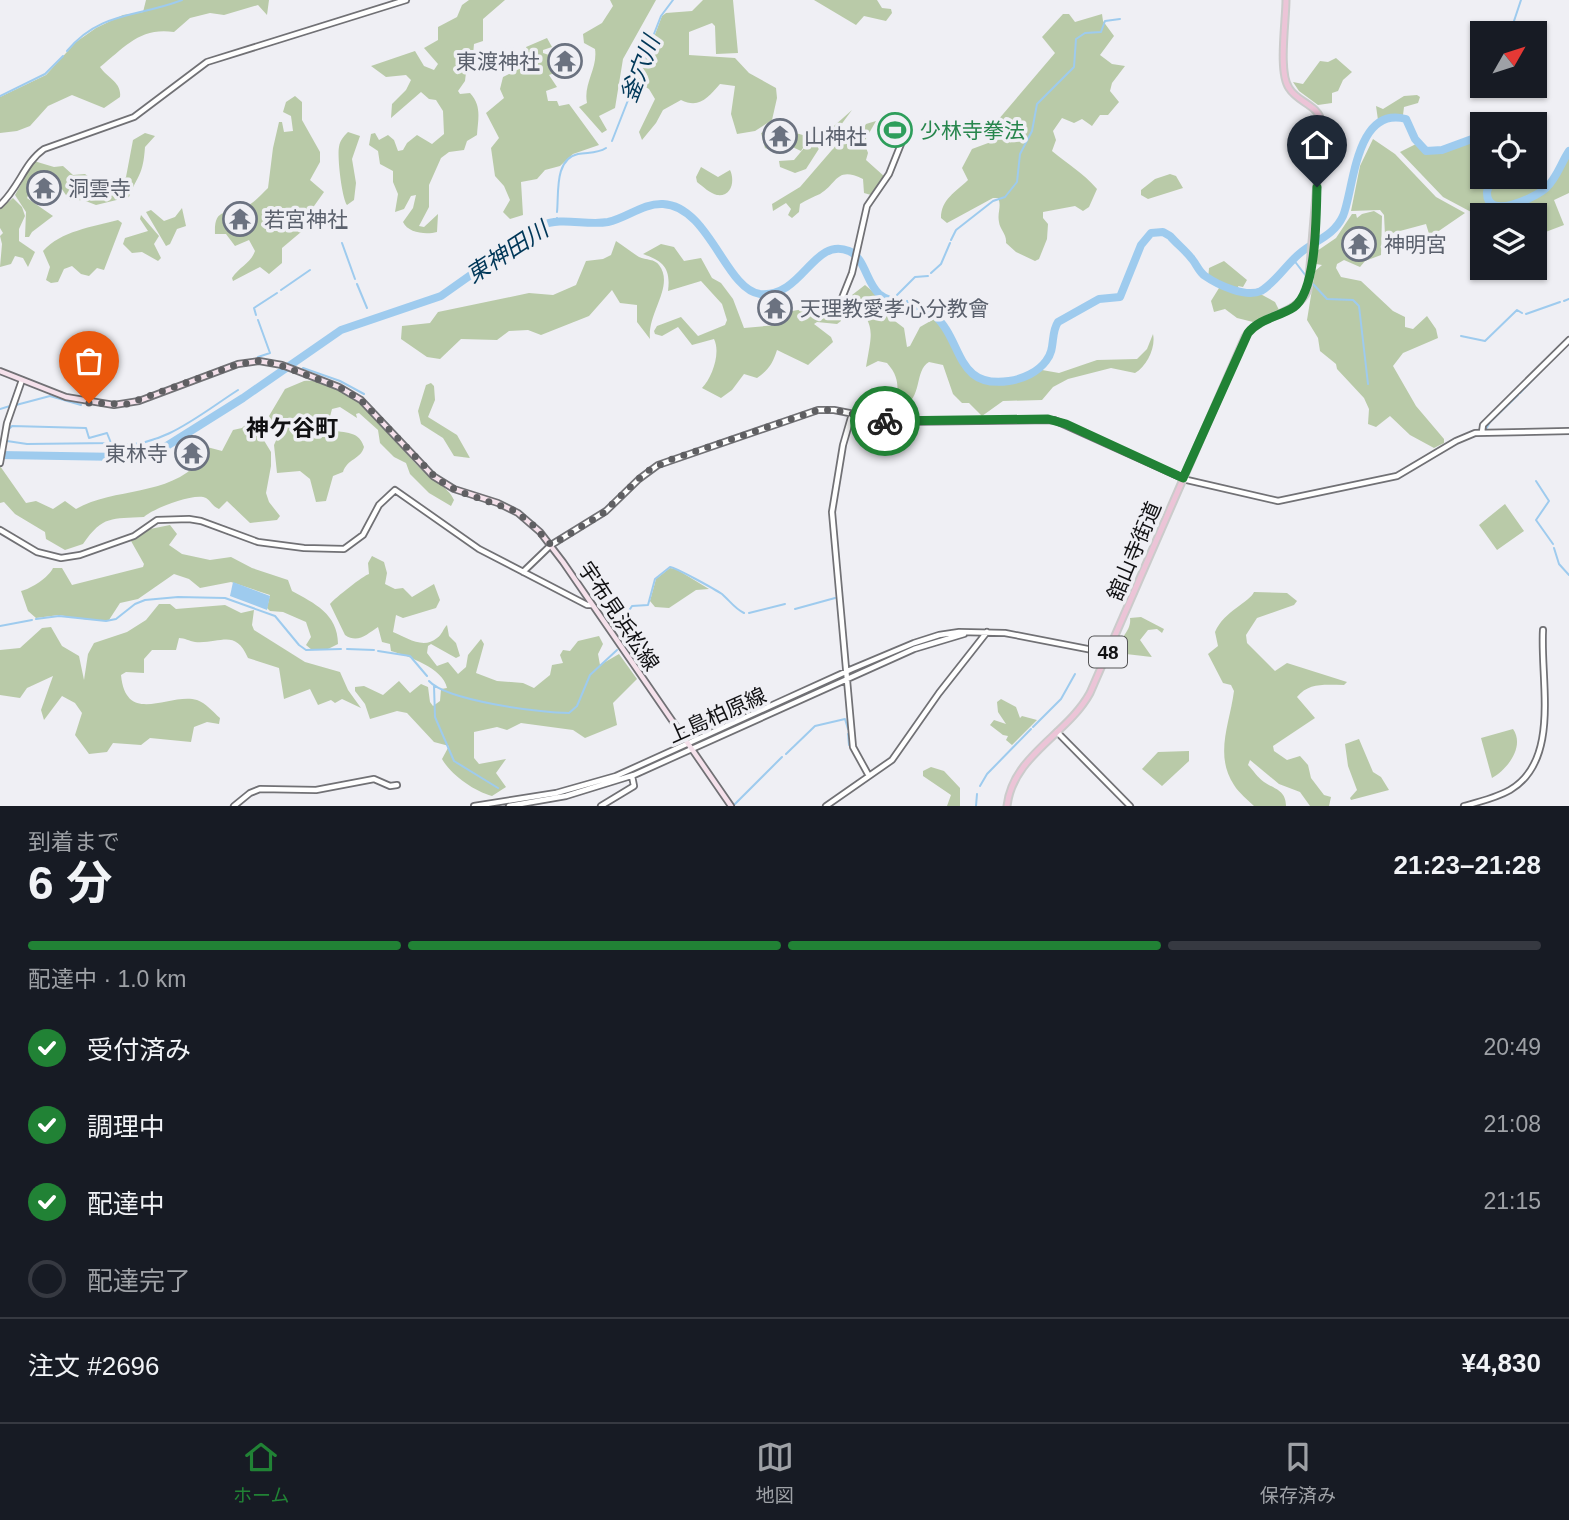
<!DOCTYPE html>
<html lang="ja">
<meta charset="utf-8">
<style>
body{margin:0;font-family:Arial,"Noto Sans JP",sans-serif;background:#242831;color:#f1f3f6;height:100vh;display:flex;flex-direction:column;font-size:26px;white-space:nowrap}
*{box-sizing:border-box;margin:0}
p{font-size:23px;color:#9ea1a6}
.icon{flex:none;width:38px;height:38px;fill:none;stroke:currentColor;stroke-width:2;stroke-linecap:round;stroke-linejoin:round}
.map{position:relative;height:806px;overflow:hidden}
.drawer{display:flex;flex-direction:column;background:#171b24;flex:1}
.drawer>*{flex:none}
.needle{width:46px;rotate:51deg}
.buttons{position:absolute;left:1470px;top:21px;display:grid;gap:14px}
.buttons a{display:grid;place-items:center;width:77px;height:77px;border-radius:0px;background:#171b24;box-shadow:0 2px 5px #0004;font-size:35px}
.pin{position:absolute;display:grid;place-items:center;width:60px;height:60px;color:#fff;margin:-72px -30px;border-radius:50% 50% 50% 0;rotate:-45deg;box-shadow:0 0 7px #0007}
.pin .icon{rotate:45deg}
.courier{position:absolute;display:grid;place-items:center;width:70px;height:70px;margin:-35px;border:5px solid #218235;border-radius:50%;background:#fff;color:#222;box-shadow:0 2px 9px #0007}
.head em{font-style:normal;font-weight:700}
.head div{display:flex;flex-direction:column-reverse}
.head{display:flex;align-items:center;justify-content:space-between;height:119px;padding:0 28px}
h1{font-size:46px;font-weight:700;line-height:52px}
.bar{display:grid;grid-template-columns:repeat(4,1fr);gap:10px 7px;align-content:center;height:84px;padding:0 28px}
.bar i{height:9px;border-radius:5px;background:#363941}
.bar .selected{background:#218235}
.bar p{grid-column:span 4}
.line{display:flex;align-items:center;gap:18px;padding:0 28px;border-top:2px solid #363941}
.line div{flex:1}
ol{padding:0 28px;list-style:none}
li{display:flex;align-items:center;gap:21px;height:77px}
li p{margin-inline-start:auto}
li .icon{padding:7px;border-radius:50%;background:#218235;color:#fff;stroke-width:4}
li:last-child{color:#9ea1a6}
li i{width:38px;height:38px;border:4px solid #363941;border-radius:50%}
.tabs{display:flex;justify-content:space-around;align-items:center;height:98px;border-top:2px solid #363941;background:#171b24;font-size:19px;color:#9ea1a6}
.tabs a{display:grid;justify-items:center;gap:4px}
.tabs .selected{color:#218235}
.map>svg:first-child{display:block}
.green{fill:#b9caa8}
.water{fill:#9ecbee}
.lines{fill:none;stroke-linecap:round;stroke-linejoin:round}
.stream{stroke:#9ecbee;stroke-width:2}
.river{stroke:#9ecbee;stroke-width:8}
.tertiary-casing{stroke:#717175;stroke-width:8}
.secondary-casing{stroke:#717175;stroke-width:8}
.primary-casing{stroke:#cbcbcb;stroke-width:9}
.tertiary{stroke:#fff;stroke-width:4.5}
.secondary{stroke:#f5e1eb;stroke-width:4.5}
.primary{stroke:#ecc4d7;stroke-width:5}
.done{stroke:#5f5f62;stroke-width:7;stroke-dasharray:0 12.6}
.route{stroke:#218235;stroke-width:9}
.labels{text-anchor:middle;dominant-baseline:central;stroke-width:7;stroke-linejoin:round;paint-order:stroke}
.shield{fill:#efeff4;stroke:#545456;stroke-width:2}
.shield-label{font-size:19px;font-weight:bold;fill:#111113}
.worship-label{font-size:21px;fill:#5b616d;stroke:#efeff4;text-anchor:start}
.leisure-label{font-size:21px;fill:#27864d;stroke:#efeff4;text-anchor:start}
.street-label{font-size:21px;fill:#111113;stroke:#efeff4}
.water-label{font-size:23px;font-style:italic;fill:#003758;stroke:#efeff4}
.neighbourhood-label{font-size:23px;font-weight:bold;fill:#111113;stroke:#efeff4}
</style>
<div class="map">
<svg width="1569" height="806" viewBox="0 0 1569 806">
<rect width="100%" height="100%" fill="#efeff4"/>
<path class="green" d="M146,0H269L267,15L258,5L224,15L210,13L190,18L174,32C140,27 125,47 100,67C107,78 122,82 120,97L104,108L72,95L48,106L30,126L17,131L0,133V97L46,75L76,42L96,28L123,15L143,12Z
M469,0H505L483,19V41L474,44L473,55L468,56L465,81L458,91L460,94L470,93C482,106 478,119 477,135L467,141L464,150L449,152L441,158L429,185V207L419,226L424,227L438,214L437,232C426,235 408,233 403,222L413,208L416,195L411,196L404,209L395,212L398,194L393,182V171L380,164L378,151L369,145L371,134L375,133L379,140L388,135L394,140L398,151L403,150L407,143L417,135L432,144L444,134L443,111L436,100L429,99L421,92L391,118L392,104L406,90L411,80L406,75L386,77L371,66L415,51L424,66L434,70L438,64L424,48L438,40V27L457,17L462,5Z
M610,0H656L623,59L615,108L599,116L607,130L602,133L579,107L587,103C583,84 598,68 595,49L584,43L583,34L602,23L613,6Z
M703,0H733L738,53L716,54L715,26L712,23L689,32V55L735,58L749,73L776,88L777,98L772,120L755,131L737,134L731,114L735,86L720,84C708,97 700,109 681,100L663,110L656,123L642,140L639,132L655,99L649,89L637,82L662,16L666,13L692,11Z
M814,0H877L882,8L891,9L892,13L886,21L864,16L856,25Z
M1063,14H1069L1075,22L1102,14L1103,21L1114,36L1100,55L1112,64L1125,66L1112,83L1110,91L1119,102L1108,115H1100L1092,126L1082,119L1074,123L1062,118L1053,131L1056,140L1052,151C1069,165 1082,172 1097,189L1089,207L1083,211L1075,206L1043,212V218L1048,224L1047,239L1039,259L1035,261L1016,252L1006,243C1007,234 1000,230 999,222C997,213 1002,206 998,198H993L947,223L941,218C941,199 956,192 968,180L962,168L972,149L1007,136L998,120L1055,53L1042,37Z
M547,38L552,47L543,50V53L555,57L567,68L549,75L557,87L546,91L548,101H557L559,106L569,104L599,145L573,154L560,166L545,170L537,179L521,182L523,215L510,219L503,212L510,200L504,186L495,176L491,148L499,138L486,113L504,98L500,89L503,77L531,63L526,47Z
M1336,58L1352,72L1343,80L1338,91L1332,93V103L1318,105L1299,91L1293,82L1303,84L1320,61L1328,62Z
M1417,95L1420,97L1418,103L1404,107L1403,115L1378,120L1376,106L1383,109L1404,96Z
M295,96L302,102V120L320,152V162L310,180L324,192L302,223L301,232L282,248V263L269,274L260,267L233,281L232,278C239,267 251,263 255,251L249,240L235,246L226,234H215C214,207 226,215 245,207C253,204 262,194 268,188L273,148L279,122H282L284,132L293,131L291,116L283,112L286,102Z
M852,110L832,137L822,144L806,169L795,173L780,167L779,161L794,160L820,129L834,126Z
M876,121L864,142L868,153L866,160L885,177L871,195L864,193L863,179C836,166 838,183 820,194C813,197 806,200 800,204L799,212L792,218L788,215L791,209L786,203L773,211L772,204L800,187L838,143L857,141L866,124Z
M786,122L792,132L810,137L801,151L786,144L778,153L765,148L761,133Z
M348,132L360,136L352,159L356,183L354,200L347,205C342,198 337,157 339,147C340,140 344,136 348,132Z
M145,133L155,136L145,147C143,176 138,174 129,197L96,205L83,200L70,201L53,176L43,172L38,174L27,198L53,216L32,232L29,237H25L26,212L15,195L34,161L54,167L63,166L73,175L85,174L112,194L126,177L133,140Z
M1373,139L1395,154L1436,197L1465,213L1430,237L1426,224L1385,235L1384,215L1380,210L1351,211L1360,166Z
M1472,141L1482,146V177H1490L1485,192L1488,202L1501,209L1547,190L1569,154V193L1554,200L1564,225L1535,236V215H1486L1479,208L1473,213L1443,197L1400,152L1416,144L1425,153H1436Z
M701,167L718,177L730,170C735,180 732,197 717,195C711,194 702,186 697,182L696,177Z
M1170,174L1176,176L1183,188L1148,199L1141,195V190L1155,179Z
M1494,177H1533L1531,180L1540,190L1506,205H1497L1489,196Z
M13,198L22,207L25,216L19,229V241L35,252L28,267L23,258L15,256L11,264L0,267L2,244L0,236L3,233L0,228V209Z
M182,208L186,226L177,229L170,244L166,246L146,212L151,210L164,221L175,217Z
M1374,211L1382,216L1381,255L1365,261L1360,267L1344,260L1337,264L1336,268L1341,277L1361,281L1393,311L1405,317V327L1413,329L1427,316L1436,329L1438,338L1403,353L1393,366L1416,406L1444,439V443L1434,448L1410,435L1390,416L1376,427L1368,424L1369,409L1364,398L1337,369L1336,364L1320,351L1318,338L1307,320L1315,271L1322,265L1316,264L1317,251L1336,238L1352,214H1356L1357,218L1362,214Z
M141,215L159,236L154,244L161,258L158,261L142,252L132,253L123,244L125,238L148,231L140,219Z
M118,220L122,223L104,270L97,268L89,276L81,274L72,266L64,269L58,282L51,283L46,280L50,267L43,251C61,231 92,227 118,220Z
M616,241C624,246 631,252 639,257C646,260 655,259 659,265C675,286 647,313 650,339L637,322V305L620,303L612,290L589,316L541,335L528,330L509,331L497,340L461,339L440,359L427,357L401,339L402,326L430,323L438,312L529,293L553,295L576,285L586,261L603,259L611,255Z
M661,244L674,247L684,261L701,258L712,278L721,283L733,299L744,328L777,325L792,311L810,308L816,314L840,318L841,321L837,324L817,322L814,324L831,337L833,342L808,365L777,350C773,362 770,369 757,378L744,374L732,390L721,398L702,388C712,378 721,353 714,339L692,345L678,327L662,336L655,334L654,331L657,326L681,317L698,336L725,325L727,320L722,304L701,281L668,291C671,268 663,261 643,254Z
M1224,261L1247,280L1243,287L1238,286L1240,293L1243,295L1253,290L1275,302L1279,310L1253,322L1237,318L1225,309L1214,312L1211,301L1219,288L1208,280L1209,268Z
M865,285L877,295L887,315L904,328L907,347L910,346L920,327L934,319L947,335L964,368L982,382L999,384L1017,381L1042,370L1059,373L1097,360L1137,359L1147,349L1153,334C1156,347 1147,366 1135,373L1111,368L1068,379L1053,387L1042,400L1003,401L982,416L969,403H962L953,394L943,365L929,362C914,370 923,400 902,406C892,394 905,383 887,363L878,361L866,367C873,326 875,330 852,295Z
M304,381C353,377 389,436 419,467C430,479 448,486 454,500L451,506L429,493L410,474L406,463L394,457L380,443L378,430L359,413L356,414L357,418L340,407L332,409L327,428C342,435 358,428 364,447C361,459 347,459 343,472L333,476L326,501L316,502L310,479L300,471L277,473L274,445L278,436L269,416L285,389Z
M431,383L434,386L435,400L428,417L457,435L470,458L454,456L443,438L421,424L418,411L426,385Z
M251,419L271,452V466L266,493L269,502L280,516L277,520L250,523L227,501L219,509C212,506 211,501 206,498C195,492 152,509 144,517C112,519 103,515 83,544L65,550L46,539L45,532L15,514L4,502L0,503V466L26,503L36,501L53,509L65,501L76,509C115,487 168,497 200,461C204,457 204,451 207,447L222,451L233,430L242,428Z
M1505,504L1524,531L1497,550L1479,525Z
M170,525L177,534L169,545L182,554L210,560L231,557L252,568L288,580L292,591C314,603 338,614 338,644L328,649L312,650L306,645L311,637L306,622L283,612L270,611L267,608L270,595L231,582L200,588L189,579L174,574L138,599L120,603L109,620H89L59,615L36,618L28,611L21,591C31,589 49,577 53,568H62L72,585L143,567L144,564L131,541L150,529Z
M372,556L384,562L387,573L385,584L395,589L403,588L412,597L434,584L440,600L436,608L403,618L396,615L393,632C406,637 423,650 437,638C442,635 443,629 447,625L449,636L456,643L460,656L456,658L431,644L428,646L427,653L437,666L448,662L458,674L466,667L468,655L481,639L484,644L476,673L497,681L523,683L534,688L550,675L552,665L563,663L560,655L563,650L570,651L578,641L599,636L603,644L598,654L600,665L619,654L637,679L613,703L617,725L585,738L573,730L521,723L507,730L497,727L474,732V758L479,764L506,759L496,773L506,787L492,796C474,791 451,775 442,759L449,746L434,742L407,713L397,711L370,719L365,704L355,691V687L364,686L383,695L399,681L410,693L421,684L428,687L430,702L433,706L440,701L441,689L447,688C443,668 408,656 391,651L390,644L382,642L378,627C367,634 358,644 345,635L330,604C335,598 364,575 369,574L368,563Z
M670,568L676,569L709,589L696,590L669,608L655,607L650,601L656,579Z
M1254,592L1287,593L1297,601L1294,605L1257,618L1246,635L1247,643L1275,671L1287,663L1347,682L1344,685C1326,685 1309,682 1297,697L1315,718L1273,746L1274,751L1287,760L1300,756L1308,765L1311,778L1324,795L1331,797L1329,806H1310L1300,792L1279,784L1250,760L1248,765C1253,770 1258,778 1264,782C1274,789 1286,790 1286,806H1254C1247,799 1239,793 1234,785C1214,755 1230,723 1234,691L1231,685L1223,683L1208,654L1218,646L1215,632C1224,611 1250,602 1254,592Z
M159,604H170L176,609L225,605L241,613L254,610L252,625L254,630L305,662L340,672L348,690L361,708L342,699L335,703L331,700L318,705L310,689L284,699L279,668L248,658C235,628 221,644 195,642C189,641 185,638 179,638L176,650H152L144,659V673L126,672L121,675C126,727 170,692 197,700C206,703 213,712 220,718L219,724L207,722L194,727L191,742L150,738L141,745L113,743L107,752L89,754L75,735L82,713L75,703L62,696L44,720L41,710L53,676L27,688L20,698L0,695V650L20,648L42,628L51,627L62,646L79,656L84,680L88,654L94,643L127,632L146,620Z
M1141,617L1164,629L1162,633L1157,629L1148,630L1140,640L1152,657L1117,653C1116,640 1132,632 1130,618Z
M1001,699L1016,707L1020,718L1022,716L1037,720L1012,745L1006,740L1008,736L1003,735L990,725L994,720L1006,724L998,712L997,702Z
M1513,729C1525,746 1508,769 1492,778L1481,738Z
M1359,739L1373,772L1381,777L1389,790L1351,800L1350,798L1357,790L1348,766L1345,744Z
M1189,751V761L1162,786L1142,769L1158,752Z
M931,767L944,771L960,788V806H947L951,795L923,776V771Z"/>
<path class="water" d="M233,582L270,596L267,610L230,596Z"/>
<g class="lines">
<path class="stream" d="M1510,33L1521,0
M67,51C100,11 139,17 182,0
M0,96L45,74L63,56
M612,141L661,16L673,0
M557,212C559,194 554,159 578,154C588,152 597,154 606,148
M557,221V218
M951,240L956,230L993,201L1005,197L1017,182L1020,154L1032,131L1037,104L1074,67L1076,39L1085,33L1101,32L1105,21L1120,19
M342,243L355,279
M1293,259L1306,276
M931,273L941,264L950,243
M357,284L367,308
M1313,284L1327,299L1353,300L1359,306L1368,384
M281,290L310,270
M897,295L915,277L928,276
M892,301L894,299
M1564,301L1569,299
M1526,314L1560,302
M256,315L254,308L277,293
M258,320L270,353L258,357
M1461,336L1485,341L1517,310L1522,313
M298,360L299,362
M303,368L340,381L364,394
M1520,393L1537,375
M11,403L18,384
M16,405L50,396L81,405
M0,409L10,406
M1486,429L1490,422L1518,395
M7,441L27,444L111,443L107,433L89,438L86,428L12,426L9,429
M117,444C161,449 202,413 238,390
M1536,481L1549,501L1536,520L1553,544
M1554,548L1559,564L1569,575
M795,609L835,598
M749,613L785,604
M625,617L632,606L648,605L655,579L670,567C675,567 716,590 722,594C729,600 735,609 744,613
M36,619L59,616L106,621L116,619L135,604L145,600L178,597L225,598L275,616L299,645L306,650L341,649
M0,626L32,620
M347,649L374,650
M378,651L410,656L427,676
M429,681C447,701 542,713 569,713L577,706L590,675L617,650
M434,686L435,717L454,761L498,788
M1033,727L1061,699L1075,674
M848,734L849,745
M786,754L815,726L845,719L848,729
M980,786L987,774L1031,729
M735,804L782,757
M976,806L977,794"/>
<path class="river" d="M1492,177C1491,182 1488,187 1487,192C1486,222 1536,197 1546,188C1557,178 1561,163 1569,151
M0,455L122,457L165,447L243,398L341,330L441,296L540,226C562,216 585,226 608,222C627,218 643,203 663,204C709,206 726,290 760,294C803,298 813,236 849,251C865,258 866,282 879,294C895,307 918,301 933,314C964,340 954,389 1009,381C1023,379 1038,372 1046,361C1056,349 1050,334 1058,322L1099,299L1120,297L1141,245L1151,233L1163,232L1170,236C1177,244 1186,251 1192,259C1197,265 1199,272 1205,276C1218,285 1246,298 1261,291C1276,282 1286,265 1299,254C1315,240 1333,237 1343,216C1354,190 1355,105 1406,119L1415,139L1426,151L1442,150L1472,139L1482,144"/>
<g class="tertiary-casing">
<path id="tertiary" d="M0,205C19,188 24,163 44,149L134,117L207,62L406,0
M840,303L852,273L867,206L889,174L901,144
M852,414L843,445L832,512L853,747L869,776
M1482,432L1483,425L1569,340
M0,463L7,423L22,380
M0,530L37,552L61,558L80,555L134,536L157,520L189,519L201,521L258,542L304,548L344,549L363,535L379,505L395,490L479,549L587,605H592
M523,572L551,545L606,511L639,479L658,465L818,410H834L895,422L1054,420L1187,480L1278,501L1397,476L1456,441L1475,433L1569,431
M1057,732L1130,806
M234,806L250,793L260,789L316,790L374,779L390,786L397,785
M474,806L556,793L616,776L852,669L914,643L939,635L959,632L1005,633L1108,653
M509,806L566,796L634,775L914,649L964,634
M601,806L634,786L632,776
M826,806L892,760L939,693L987,632
M1464,806C1479,802 1496,798 1510,790C1561,760 1540,680 1543,630"/>
</g>
<g class="secondary-casing">
<path id="secondary" d="M0,371L66,397L114,405L139,401L238,364L259,361L282,365L339,387L361,400L433,476L454,489L498,503L518,513L540,532L563,562L731,806"/>
</g>
<g class="primary-casing">
<path id="primary" d="M1007,806C1013,755 1067,735 1090,693L1245,337C1261,313 1295,317 1308,290L1322,123C1318,104 1298,103 1289,88C1278,72 1286,21 1286,0"/>
</g>
<use href="#tertiary" class="tertiary"/>
<use href="#secondary" class="secondary"/>
<use href="#primary" class="primary"/>
</g>
<g class="lines">
<path class="done" d="M89,403L127,404L238,364L259,361L277,364L339,387L361,400L437,479L458,491L513,510L532,524L551,545L602,514L646,472L667,461L818,410H834L885,421"/>
<path class="route" d="M885,421L1048,419L1066,424L1183,478L1248,333C1260,318 1279,317 1294,307C1317,291 1316,215 1317,187"/>
</g>
<defs>
<g id="temple-ring" transform="scale(1.75)"><circle r="9.5" fill="#efeff4" stroke="#6b7280" stroke-width="1.5"/><path d="M0-6L5-2H3V0L6.5 2.5H4V6H1.5V3h-3V6H-4V2.5H-6.5L-3 0V-2H-5Z" fill="#6b7280"/></g>
<g id="stadium-ring" transform="scale(1.75)"><circle r="9.5" fill="#efeff4" stroke="#2e9e5b" stroke-width="1.5"/><path d="M0-5a6.5 5 0 1 0 0 10a6.5 5 0 1 0 0-10ZM-3.5-1.8h7v3.6h-7Z" fill="#2e9e5b"/></g>
</defs>
<g fill-rule="evenodd">
<use href="#temple-ring" x="565" y="61"/>
<use href="#stadium-ring" x="895" y="130"/>
<use href="#temple-ring" x="780" y="136"/>
<use href="#temple-ring" x="44" y="188"/>
<use href="#temple-ring" x="240" y="219"/>
<use href="#temple-ring" x="1359" y="244"/>
<use href="#temple-ring" x="775" y="308"/>
<use href="#temple-ring" x="192" y="453"/>
</g>
<g class="labels">
<rect class="shield" x="1089" y="636.5" width="38" height="31" rx="5"/>
<g class="shield-label">
<text x="1108" y="652">48</text>
</g>
<g class="worship-label">
<text x="540" y="61" text-anchor="end">東渡神社</text>
<text x="804" y="136">山神社</text>
<text x="68" y="188">洞雲寺</text>
<text x="264" y="219">若宮神社</text>
<text x="1384" y="244">神明宮</text>
<text x="800" y="308">天理教愛孝心分教會</text>
<text x="168" y="453" text-anchor="end">東林寺</text>
</g>
<g class="leisure-label">
<text x="920" y="130">少林寺拳法</text>
</g>
<g class="street-label">
<text transform="translate(1134 551) rotate(-67)">舘山寺街道</text>
<text transform="translate(619 616) rotate(56)">宇布見浜松線</text>
<text transform="translate(717 715) rotate(-24)">上島柏原線</text>
</g>
<g class="water-label">
<text transform="translate(640 69) rotate(-69)">釜穴川</text>
<text transform="translate(507 252) rotate(-33)">東神田川</text>
</g>
<g class="neighbourhood-label">
<text x="292" y="428">神ケ谷町</text>
</g>
</g>
</svg>
<div class="buttons">
<a><svg class="needle" viewBox="-14 -14 28 28"><path d="M0-13l5 13h-10z" fill="#e53935"/><path d="M0 13l5-13h-10z" fill="#9ea1a6"/></svg></a>
<a><svg class="icon" aria-label="locate" viewBox="0 0 24 24"><circle cx="12" cy="12" r="6"/><path d="M12 2v4M12 18v4M2 12h4M18 12h4"/></svg></a>
<a><svg class="icon" aria-label="layers" viewBox="0 0 24 24"><path d="M12 4l9 5-9 5-9-5zM3 14l9 5 9-5"/></svg></a>
</div>
<div class="pin" style="left:89px;top:403px;background:#ea580c"><svg class="icon" aria-label="bag" viewBox="0 0 24 24"><path d="M5 8h14l-1 12H6zM9 8a3 3 0 0 1 6 0"/></svg></div>
<div class="pin" style="left:1317px;top:187px;background:#1f2937"><svg class="icon" aria-label="home" viewBox="0 0 24 24"><path d="M3 11l9-7 9 7M6 9v11h12V9"/></svg></div>
<div class="courier" style="left:885px;top:421px"><svg class="icon" aria-label="bike" viewBox="0 0 24 24"><circle cx="6" cy="16" r="4"/><circle cx="18" cy="16" r="4"/><path d="M6 16l4-8h5l3 8M10 8l3 8H6M13 5h3"/></svg></div>
</div>
<section class="drawer">
<div class="head"><div><h1>6 分</h1><p>到着まで</p></div><em>21:23–21:28</em></div>
<div class="bar"><i class="selected"></i><i class="selected"></i><i class="selected"></i><i></i><p>配達中 · 1.0 km</p></div>
<ol>
<li><svg class="icon" aria-label="check" viewBox="0 0 24 24"><path d="M5 12l5 5 9-10"/></svg>受付済み<p>20:49</p></li>
<li><svg class="icon" aria-label="check" viewBox="0 0 24 24"><path d="M5 12l5 5 9-10"/></svg>調理中<p>21:08</p></li>
<li><svg class="icon" aria-label="check" viewBox="0 0 24 24"><path d="M5 12l5 5 9-10"/></svg>配達中<p>21:15</p></li>
<li><i></i>配達完了</li>
</ol>
<div class="line" style="height:91px"><div>注文 #2696</div><b>¥4,830</b></div>
</section>
<nav class="tabs">
<a class="selected"><svg class="icon" aria-label="home" viewBox="0 0 24 24"><path d="M3 11l9-7 9 7M6 9v11h12V9"/></svg>ホーム</a>
<a><svg class="icon" aria-label="map" viewBox="0 0 24 24"><path d="M3 6l6-2 6 2 6-2v14l-6 2-6-2-6 2zM9 4v14M15 6v14"/></svg>地図</a>
<a><svg class="icon" aria-label="saved" viewBox="0 0 24 24"><path d="M7 4h10v16l-5-4-5 4z"/></svg>保存済み</a>
</nav>
